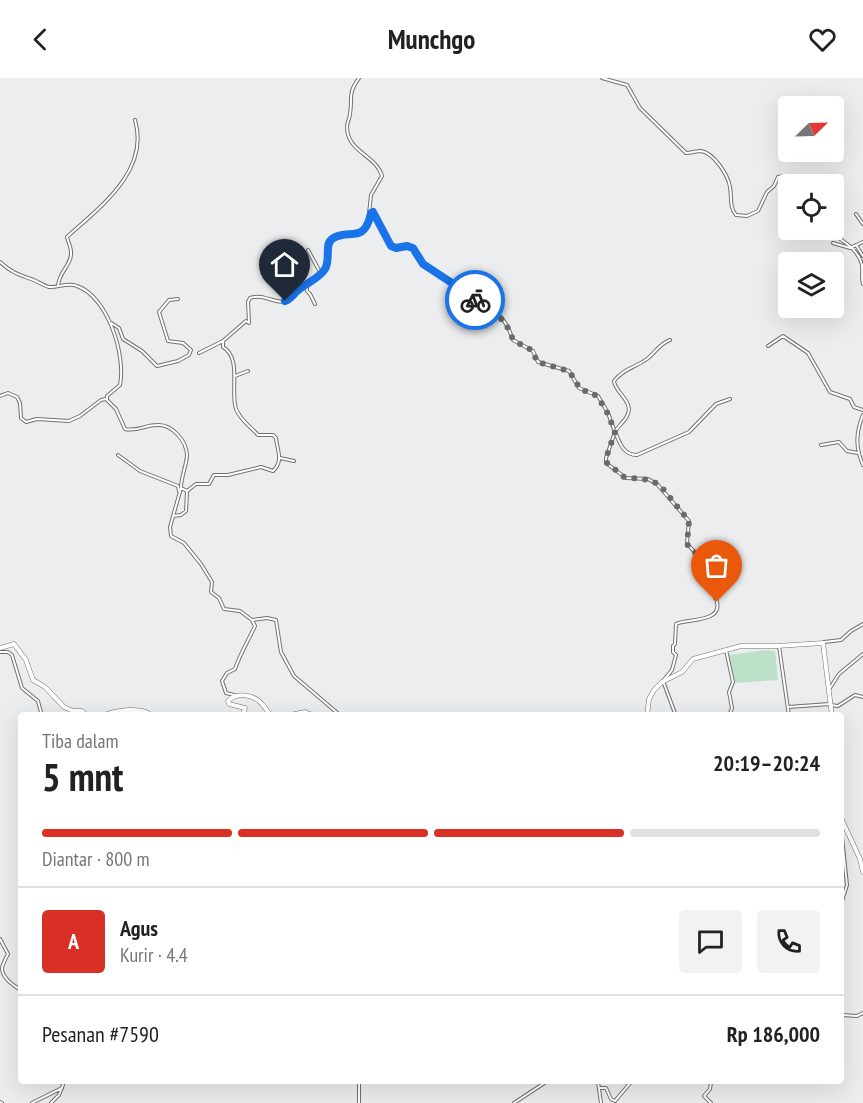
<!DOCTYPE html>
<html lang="id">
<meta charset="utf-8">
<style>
body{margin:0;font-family:"PT Sans Narrow",sans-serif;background:#f2f2f2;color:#222;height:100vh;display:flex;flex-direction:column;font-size:22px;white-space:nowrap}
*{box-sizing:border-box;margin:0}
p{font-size:20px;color:#767676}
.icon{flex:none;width:33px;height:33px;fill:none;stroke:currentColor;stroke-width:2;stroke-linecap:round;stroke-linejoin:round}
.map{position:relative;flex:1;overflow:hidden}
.side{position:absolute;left:18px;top:634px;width:826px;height:372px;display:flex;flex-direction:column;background:#fff;border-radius:6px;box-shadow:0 6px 24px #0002}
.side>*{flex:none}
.needle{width:39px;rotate:67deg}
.fabs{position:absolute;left:778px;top:18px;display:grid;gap:12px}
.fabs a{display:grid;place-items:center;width:66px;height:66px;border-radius:6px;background:#fff;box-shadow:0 6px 24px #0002;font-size:30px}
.pin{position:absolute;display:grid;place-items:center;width:51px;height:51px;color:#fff;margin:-62px -26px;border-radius:50% 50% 50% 0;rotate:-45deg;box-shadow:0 0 6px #0007}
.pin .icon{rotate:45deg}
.courier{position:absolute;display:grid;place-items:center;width:60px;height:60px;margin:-30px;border:4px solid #1a73e8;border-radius:50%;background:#fff;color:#222;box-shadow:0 2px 8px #0007}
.overview em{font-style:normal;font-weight:700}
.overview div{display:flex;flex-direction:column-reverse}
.overview{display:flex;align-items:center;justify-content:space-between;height:102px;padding:0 24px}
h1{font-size:39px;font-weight:700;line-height:45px}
.bar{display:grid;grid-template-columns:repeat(4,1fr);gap:9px 6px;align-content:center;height:72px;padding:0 24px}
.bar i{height:8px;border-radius:4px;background:#e0e0e0}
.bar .active{background:#d93025}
.bar p{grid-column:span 4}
.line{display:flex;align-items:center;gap:15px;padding:0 24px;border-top:2px solid #e0e0e0}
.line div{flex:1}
.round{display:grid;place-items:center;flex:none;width:63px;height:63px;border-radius:6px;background:#f2f2f2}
header{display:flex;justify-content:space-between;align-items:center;height:78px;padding:0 24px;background:#fff;font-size:27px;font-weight:700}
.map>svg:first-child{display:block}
.green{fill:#bde1c8}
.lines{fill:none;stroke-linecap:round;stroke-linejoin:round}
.street-casing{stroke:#717172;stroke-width:4}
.secondary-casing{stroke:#717172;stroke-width:5}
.street{stroke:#fff;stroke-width:2}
.secondary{stroke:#fff;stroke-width:4}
.done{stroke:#696a6b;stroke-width:6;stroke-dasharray:0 10.8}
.route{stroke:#1a73e8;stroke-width:8}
</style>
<header><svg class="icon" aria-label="back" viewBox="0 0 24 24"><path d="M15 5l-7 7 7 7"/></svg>Munchgo<svg class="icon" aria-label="heart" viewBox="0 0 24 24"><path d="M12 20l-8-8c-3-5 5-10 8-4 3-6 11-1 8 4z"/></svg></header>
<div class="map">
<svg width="863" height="1025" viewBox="0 0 863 1025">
<rect width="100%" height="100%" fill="#ecedee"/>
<path class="green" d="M766,572L775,573L778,602L734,605L729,577Z"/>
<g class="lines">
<g class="street-casing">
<path id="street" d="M602,0L627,7L640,30L686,75C691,75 696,73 701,73C714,75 728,97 730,109C732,119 729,129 736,137L747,138L758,133L767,114L774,108L778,99L784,98L794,106
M802,106L811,103L825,106
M371,135L373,134L391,168L397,170L407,168L413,170L423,186L455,207L464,216L501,239L508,249L513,262L533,273L538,284L569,293L579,310L598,318L608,335L615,354L606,380V385L626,400L648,401L657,406L689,443L687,465C698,483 716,479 707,506C709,510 714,514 715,518C728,546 687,540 676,546L675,566L673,568V574L676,577L672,592L663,603L676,638
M856,136L863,146
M826,152C839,160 859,171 862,187C863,194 861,199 863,206
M833,165L850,170L863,164
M856,167L863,178
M308,172L321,196
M0,184C13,196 21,197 36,203C40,205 45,208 49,209C58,210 67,204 77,208C108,219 126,277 120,307L107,318V322L116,331L125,351C136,354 146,347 157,347C172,346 187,363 187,378C186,389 181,399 181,410
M307,205V213L310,216L315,226
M58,208C59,193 72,187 71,174C71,169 68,164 67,159C100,129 150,93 135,42
M111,245L119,250L123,261L142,273L157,288L178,283L189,277L191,272L183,265L168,263L159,234L169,222L178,221
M670,262C659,266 656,274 647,281C636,289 623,291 614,303C615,315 635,324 627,338C624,344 618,348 615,354C620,365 623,377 637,377L689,354L716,326L730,321
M768,268L783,258L808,275L830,314L850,321L854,329L863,332
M199,275L223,263
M235,298L248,293
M0,318L8,315L17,319L20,325L21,340L26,344L37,341L69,343L80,338L101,322L106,321
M863,337C856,354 855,369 863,387
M821,367L839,364L847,373L858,375
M118,377L140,393L178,408L179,413
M280,380L294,383
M173,438L181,437L186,433L187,414
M824,564L841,562L851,553L863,546
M779,568L789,638
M726,572L733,604L729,614L732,630L729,638
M0,574H8L12,577L22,610L38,623L42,638
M830,610L839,596L863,576
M234,617L226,615L222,603L227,595L235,591C240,576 248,563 255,548L252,542
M831,627L838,628L855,617L863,619
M788,629L830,626
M341,638L294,598L281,574L276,542L267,540L252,542L240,533L224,531L219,520L211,514L212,504L201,486L184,465L171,458L170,449L181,410L187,413L196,406H209L214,397H228L261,389L273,393C284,383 277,372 276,360L273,357H258C250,348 241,343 236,331C230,313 242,280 223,269V263L246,243L249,245L248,224L250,220C264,215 276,227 286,223C291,221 293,216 296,213C305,205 320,201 325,190C330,181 324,167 332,161C345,151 357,163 368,145L371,117L382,98C376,77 347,74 347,49C347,44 350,40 350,36C353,18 347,17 359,0
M842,759L847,807L842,823
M0,861L8,876C6,880 3,885 2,890C2,900 14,908 21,912
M842,937L857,938L863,935
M359,1004V1025
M598,1004L601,1025
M599,1010H606L611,1021L615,1023L631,1004
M0,1024L2,1025
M32,1025L62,1010
M51,1025L59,1017L63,1007L61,1004
M514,1025L546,1004
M711,1025L704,1018L710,1011L711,1004"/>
</g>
<g class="secondary-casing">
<path id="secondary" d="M0,570L14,566L26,582L33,602L45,609L64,629L73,633H82L87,638
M103,638C114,632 144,628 152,638
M243,638L245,630L229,626L228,623C237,614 253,616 262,626C266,630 267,634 272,638
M285,638L305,634L315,638
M647,638L649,621L654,612L662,604L682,594L693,581L741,568H777L823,565L832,638
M842,742L860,781L863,794"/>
</g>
<use href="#street" class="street"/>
<use href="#secondary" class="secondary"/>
</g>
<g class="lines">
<path class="done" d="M475,222C495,235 505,239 513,262L533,273L537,284L569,293L581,312L590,314L598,319L608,336L615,354L606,380V384L624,399L649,402L656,405L663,411L689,443L687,466C698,482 717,480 707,506L715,516L717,524"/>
<path class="route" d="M285,223C290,221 292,218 296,214C304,206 319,201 325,191C331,181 324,167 332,161C348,149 364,168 371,135L373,134L391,168L396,170L407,168L413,170L423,186L455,207L464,216L475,222"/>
</g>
</svg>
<div class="fabs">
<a><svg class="needle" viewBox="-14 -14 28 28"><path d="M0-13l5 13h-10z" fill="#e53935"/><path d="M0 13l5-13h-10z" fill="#767676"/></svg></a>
<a><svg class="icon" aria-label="locate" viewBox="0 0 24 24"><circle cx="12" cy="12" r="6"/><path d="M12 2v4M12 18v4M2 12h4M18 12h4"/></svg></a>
<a><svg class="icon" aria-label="layers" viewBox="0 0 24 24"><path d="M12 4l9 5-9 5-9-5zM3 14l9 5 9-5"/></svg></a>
</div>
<div class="pin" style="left:717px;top:524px;background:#ea580c"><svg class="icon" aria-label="bag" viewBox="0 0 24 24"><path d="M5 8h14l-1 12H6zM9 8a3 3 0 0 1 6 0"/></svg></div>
<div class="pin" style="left:285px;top:223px;background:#1f2937"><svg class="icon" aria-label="home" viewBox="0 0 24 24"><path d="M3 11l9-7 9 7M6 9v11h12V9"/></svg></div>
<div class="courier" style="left:475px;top:222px"><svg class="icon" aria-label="bike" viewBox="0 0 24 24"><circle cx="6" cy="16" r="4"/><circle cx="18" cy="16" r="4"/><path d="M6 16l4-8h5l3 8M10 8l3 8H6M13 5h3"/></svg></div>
<section class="side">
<div class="overview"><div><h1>5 mnt</h1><p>Tiba dalam</p></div><em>20:19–20:24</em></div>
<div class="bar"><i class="active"></i><i class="active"></i><i class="active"></i><i></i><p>Diantar · 800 m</p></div>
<div class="line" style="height:108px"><b class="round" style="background:#d93025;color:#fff">A</b><div><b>Agus</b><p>Kurir · 4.4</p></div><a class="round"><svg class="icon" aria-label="chat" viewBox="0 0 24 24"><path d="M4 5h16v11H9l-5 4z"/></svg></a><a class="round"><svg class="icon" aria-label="phone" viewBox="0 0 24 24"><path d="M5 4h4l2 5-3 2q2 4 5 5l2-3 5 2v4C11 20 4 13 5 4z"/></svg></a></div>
<div class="line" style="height:78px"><div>Pesanan #7590</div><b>Rp 186,000</b></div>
</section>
</div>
